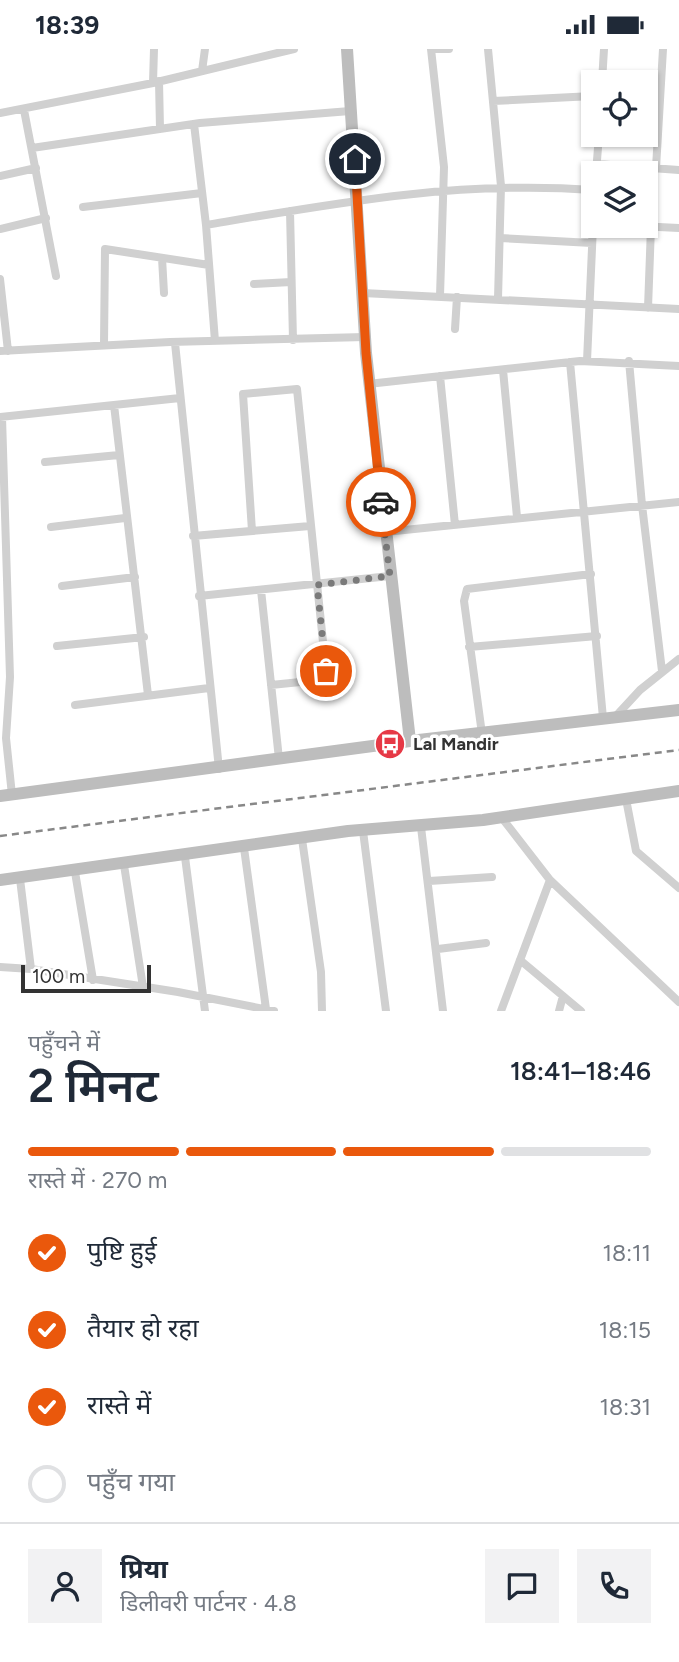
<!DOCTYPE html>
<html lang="hi">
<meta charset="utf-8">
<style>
body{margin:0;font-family:Figtree,"Noto Sans Devanagari",sans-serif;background:#f2f2f3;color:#1f2937;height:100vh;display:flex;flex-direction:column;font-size:26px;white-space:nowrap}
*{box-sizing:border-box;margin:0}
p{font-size:23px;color:#747a83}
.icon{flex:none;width:38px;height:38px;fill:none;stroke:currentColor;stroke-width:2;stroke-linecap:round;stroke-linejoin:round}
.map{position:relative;height:962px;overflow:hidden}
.sheet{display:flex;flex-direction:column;background:#fff;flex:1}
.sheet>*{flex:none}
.tools{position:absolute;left:581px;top:21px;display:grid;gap:14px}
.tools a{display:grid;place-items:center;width:77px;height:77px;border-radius:0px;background:#fff;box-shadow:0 2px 5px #0004;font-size:35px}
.scale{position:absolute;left:21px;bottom:18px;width:130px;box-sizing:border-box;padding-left:7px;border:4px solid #333;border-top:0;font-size:19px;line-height:24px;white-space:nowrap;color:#333;-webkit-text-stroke:5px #fff;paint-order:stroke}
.pin{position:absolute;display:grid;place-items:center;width:60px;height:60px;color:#fff;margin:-30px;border:4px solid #fff;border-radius:50%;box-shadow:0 2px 7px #0007}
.courier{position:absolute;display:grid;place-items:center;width:70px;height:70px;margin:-35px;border:5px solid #ea580c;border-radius:50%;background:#fff;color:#222;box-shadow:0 2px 9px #0007}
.head em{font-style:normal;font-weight:600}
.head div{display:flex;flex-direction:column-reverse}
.head{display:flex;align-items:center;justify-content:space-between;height:119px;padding:0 28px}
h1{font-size:46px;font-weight:600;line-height:52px}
.bar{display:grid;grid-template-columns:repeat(4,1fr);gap:10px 7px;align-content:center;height:84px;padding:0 28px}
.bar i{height:9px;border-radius:5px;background:#e0e1e3}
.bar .current{background:#ea580c}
.bar p{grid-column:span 4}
.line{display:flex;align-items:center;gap:18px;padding:0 28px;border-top:2px solid #e0e1e3}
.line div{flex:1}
.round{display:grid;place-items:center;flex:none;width:74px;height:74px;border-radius:0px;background:#f2f2f3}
ol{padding:0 28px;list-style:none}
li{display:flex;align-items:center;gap:21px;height:77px}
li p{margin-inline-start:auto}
li .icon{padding:7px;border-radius:50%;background:#ea580c;color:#fff;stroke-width:4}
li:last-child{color:#747a83}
li i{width:38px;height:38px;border:4px solid #e0e1e3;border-radius:50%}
.status{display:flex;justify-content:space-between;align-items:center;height:49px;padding:0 35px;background:#fff;direction:ltr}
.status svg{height:19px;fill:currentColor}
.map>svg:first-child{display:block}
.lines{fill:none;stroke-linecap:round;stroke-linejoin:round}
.street{stroke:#d0d0d0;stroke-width:8}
.secondary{stroke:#bdbdbd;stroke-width:12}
.rail{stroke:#888;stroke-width:2.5;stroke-dasharray:7 5;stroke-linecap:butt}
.done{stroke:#7a7a7a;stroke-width:7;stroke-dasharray:0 12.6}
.route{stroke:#ea580c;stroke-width:9}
.labels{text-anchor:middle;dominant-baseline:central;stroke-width:7;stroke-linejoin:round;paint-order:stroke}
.poi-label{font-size:18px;font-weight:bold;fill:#333;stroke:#fff;text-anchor:start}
</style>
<div class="status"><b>18:39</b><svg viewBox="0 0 49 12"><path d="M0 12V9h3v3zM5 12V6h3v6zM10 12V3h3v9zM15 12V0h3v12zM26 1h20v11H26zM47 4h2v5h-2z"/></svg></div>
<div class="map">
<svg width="679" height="962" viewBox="0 0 679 962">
<rect width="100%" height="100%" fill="#fff"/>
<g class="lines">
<path class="street" d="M488,0L501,137L498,250
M202,22L205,0
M159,32L160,80
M602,33L604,0
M153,34L154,0
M493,52L593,47
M24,61L56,227
M0,64L153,34L294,0
M194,75L206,176L215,292
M32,99L200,74L350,62
M597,115L679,121
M656,119L663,0
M596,124L599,86
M0,127L36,119
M83,158L202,144
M290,162L293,291
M206,176C336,154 461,131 593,141
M638,177L679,179
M0,180L46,169
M500,189L592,194
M162,209L164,244
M0,230L8,302
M254,235L291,233
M363,244L679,260
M440,247L444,118L431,0H449
M648,259L651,178
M455,280L457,248
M175,294L219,720
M104,296L105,200L209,216
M0,302L170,293L365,288
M587,312L593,177
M629,312L642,456L662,622
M570,313L603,669
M503,321L517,468
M440,327L455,476
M368,335L580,312L679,317
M114,356L148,646
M0,368L180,349
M2,368L10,628L6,689L12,746
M45,413L119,406
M51,478L125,469
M252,482L243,345L297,340L326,622L320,631L271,636
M385,483L679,453
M193,487L310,477
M62,537L135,528
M261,541L279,710
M199,547L390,527
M57,597L144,588
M469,598L597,587
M75,656L209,639
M616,667L640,641L679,610
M482,685L464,552L467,540L591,525
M626,750L636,802L679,839
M502,769L550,831L679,953
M421,778L443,962
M363,782L386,962
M302,790L321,923L322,962
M244,799L266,960
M185,808L205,962
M124,816L143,938
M75,823L93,931
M20,830L31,920
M429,832L492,828
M438,900L486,894
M520,911L581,962
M0,918L31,920L178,943L274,962
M501,962L550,831
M559,962L563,947"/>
<path class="secondary" d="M347,0L366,304L410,692
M0,747L410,692L679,661
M0,831L348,782L483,771L679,742"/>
<path class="rail" d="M0,787L679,701"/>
</g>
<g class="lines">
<path class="done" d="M326,622L317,536L390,527L381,453"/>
<path class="route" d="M355,110L366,304L381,453"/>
</g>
<defs>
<g id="bus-disc" transform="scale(1.575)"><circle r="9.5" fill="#e63946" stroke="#fff"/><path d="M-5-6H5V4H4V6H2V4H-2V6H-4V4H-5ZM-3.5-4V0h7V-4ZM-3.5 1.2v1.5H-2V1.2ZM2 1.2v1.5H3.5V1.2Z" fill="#fff"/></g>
</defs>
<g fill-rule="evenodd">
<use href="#bus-disc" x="390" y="695"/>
</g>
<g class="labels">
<g class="poi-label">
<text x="413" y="695">Lal Mandir</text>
</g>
</g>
</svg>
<div class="tools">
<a><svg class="icon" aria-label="locate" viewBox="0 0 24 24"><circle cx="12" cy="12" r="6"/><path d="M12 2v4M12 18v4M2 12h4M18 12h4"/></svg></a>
<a><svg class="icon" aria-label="layers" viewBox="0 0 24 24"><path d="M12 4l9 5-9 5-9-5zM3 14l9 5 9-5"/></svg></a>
</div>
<div class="scale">100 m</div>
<div class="pin" style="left:326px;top:622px;background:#ea580c"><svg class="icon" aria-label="bag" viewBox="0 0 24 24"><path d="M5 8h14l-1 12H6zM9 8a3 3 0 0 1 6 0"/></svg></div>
<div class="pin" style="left:355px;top:110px;background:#1f2937"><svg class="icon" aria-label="home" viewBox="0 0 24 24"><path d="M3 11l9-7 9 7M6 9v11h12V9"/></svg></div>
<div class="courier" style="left:381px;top:453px"><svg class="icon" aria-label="car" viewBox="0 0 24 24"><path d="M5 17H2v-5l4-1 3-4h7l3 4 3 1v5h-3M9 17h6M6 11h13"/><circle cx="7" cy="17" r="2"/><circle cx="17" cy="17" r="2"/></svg></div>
</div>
<section class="sheet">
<div class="head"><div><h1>2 मिनट</h1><p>पहुँचने में</p></div><em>18:41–18:46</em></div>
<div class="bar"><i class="current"></i><i class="current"></i><i class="current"></i><i></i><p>रास्ते में · 270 m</p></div>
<ol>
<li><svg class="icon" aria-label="check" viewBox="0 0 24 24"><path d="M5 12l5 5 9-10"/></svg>पुष्टि हुई<p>18:11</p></li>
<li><svg class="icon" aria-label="check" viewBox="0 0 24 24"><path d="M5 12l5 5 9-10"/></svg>तैयार हो रहा<p>18:15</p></li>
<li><svg class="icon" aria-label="check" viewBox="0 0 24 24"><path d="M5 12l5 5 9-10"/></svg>रास्ते में<p>18:31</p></li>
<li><i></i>पहुँच गया</li>
</ol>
<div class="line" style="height:126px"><a class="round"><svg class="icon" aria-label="person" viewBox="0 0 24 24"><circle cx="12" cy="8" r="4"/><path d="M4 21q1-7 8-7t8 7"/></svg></a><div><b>प्रिया</b><p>डिलीवरी पार्टनर · 4.8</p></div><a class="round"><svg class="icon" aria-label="chat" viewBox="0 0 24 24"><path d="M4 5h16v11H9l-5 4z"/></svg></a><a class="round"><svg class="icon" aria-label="phone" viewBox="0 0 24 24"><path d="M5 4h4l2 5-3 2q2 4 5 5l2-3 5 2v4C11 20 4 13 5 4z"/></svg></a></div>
</section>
